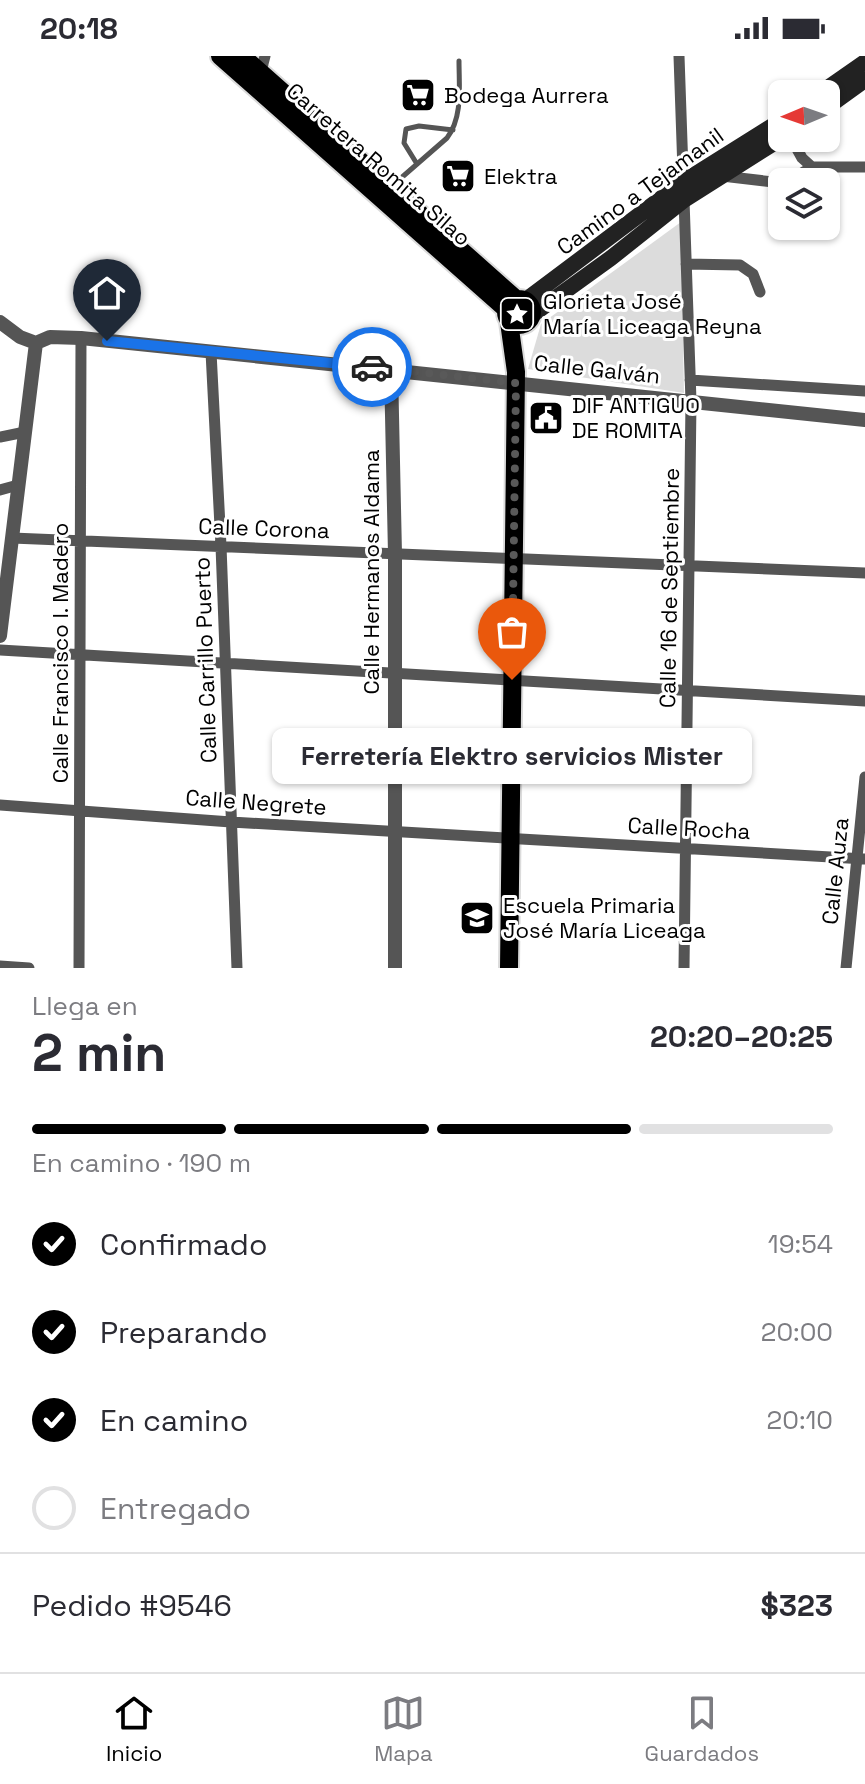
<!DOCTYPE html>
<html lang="es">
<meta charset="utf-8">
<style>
body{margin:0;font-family:"Space Grotesk",sans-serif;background:#f7f7f7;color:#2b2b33;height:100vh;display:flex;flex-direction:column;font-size:30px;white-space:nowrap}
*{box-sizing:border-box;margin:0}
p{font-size:26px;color:#7c7c81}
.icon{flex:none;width:44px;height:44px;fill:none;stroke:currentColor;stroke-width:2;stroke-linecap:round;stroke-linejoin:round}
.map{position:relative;height:912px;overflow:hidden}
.drawer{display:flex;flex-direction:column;background:#fff;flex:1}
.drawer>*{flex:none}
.needle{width:52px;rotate:268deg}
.controls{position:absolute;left:768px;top:24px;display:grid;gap:16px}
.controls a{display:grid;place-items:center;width:72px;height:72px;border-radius:12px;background:#fff;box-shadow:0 2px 6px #0004;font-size:40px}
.pin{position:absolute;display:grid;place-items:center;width:68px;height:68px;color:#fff;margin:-82px -34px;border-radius:50% 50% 50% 0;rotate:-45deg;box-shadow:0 0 8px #0007}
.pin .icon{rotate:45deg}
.courier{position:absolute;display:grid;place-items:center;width:80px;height:80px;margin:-40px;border:6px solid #1a73e8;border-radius:50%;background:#fff;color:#222;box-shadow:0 2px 10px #0007}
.bubble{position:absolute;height:56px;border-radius:12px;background:#fff;box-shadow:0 2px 6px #0004;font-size:26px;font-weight:600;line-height:56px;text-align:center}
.overview em{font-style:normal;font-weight:600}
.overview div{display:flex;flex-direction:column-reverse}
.overview{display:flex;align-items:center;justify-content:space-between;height:136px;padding:0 32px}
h1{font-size:52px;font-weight:600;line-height:60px}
.bar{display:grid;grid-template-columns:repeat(4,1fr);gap:12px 8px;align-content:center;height:96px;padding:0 32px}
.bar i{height:10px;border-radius:6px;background:#e1e1e2}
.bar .active{background:#000}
.bar p{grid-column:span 4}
.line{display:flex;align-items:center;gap:20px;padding:0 32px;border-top:2px solid #e1e1e2}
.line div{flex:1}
ol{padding:0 32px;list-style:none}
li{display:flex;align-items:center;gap:24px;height:88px}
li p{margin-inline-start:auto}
li .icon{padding:8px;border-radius:50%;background:#000;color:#fff;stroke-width:4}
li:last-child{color:#7c7c81}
li i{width:44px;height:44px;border:4px solid #e1e1e2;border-radius:50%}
.status{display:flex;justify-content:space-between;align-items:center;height:56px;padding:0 40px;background:#fff;direction:ltr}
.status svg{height:22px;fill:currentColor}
.tabs{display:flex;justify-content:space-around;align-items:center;height:112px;border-top:2px solid #e1e1e2;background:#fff;font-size:22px;color:#7c7c81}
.tabs a{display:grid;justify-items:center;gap:4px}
.tabs .active{color:#000}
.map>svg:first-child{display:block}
.green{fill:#dcdcdc}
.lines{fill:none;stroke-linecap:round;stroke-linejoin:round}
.primary-casing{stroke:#dbdbdb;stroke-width:22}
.service{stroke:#555;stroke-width:5}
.minor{stroke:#555;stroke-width:11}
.tertiary{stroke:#555;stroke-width:14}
.secondary{stroke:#222;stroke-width:16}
.primary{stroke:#000;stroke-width:18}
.done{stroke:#595959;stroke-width:8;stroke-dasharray:0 14.4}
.route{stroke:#1a73e8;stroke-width:10}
.labels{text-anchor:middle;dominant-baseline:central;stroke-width:6;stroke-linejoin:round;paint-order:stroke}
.poi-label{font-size:22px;fill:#000;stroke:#fff;text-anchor:start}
.street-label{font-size:22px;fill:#000;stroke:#fff}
</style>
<div class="status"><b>20:18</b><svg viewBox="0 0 49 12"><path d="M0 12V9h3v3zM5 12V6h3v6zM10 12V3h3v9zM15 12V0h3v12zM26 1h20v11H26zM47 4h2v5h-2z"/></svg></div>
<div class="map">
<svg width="865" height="912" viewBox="0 0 865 912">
<rect width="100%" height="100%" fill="#fff"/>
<path class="green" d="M681,166L684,337L528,313L541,268Z"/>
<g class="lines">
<g class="primary-casing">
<path id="primary" d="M220,0L506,253
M242,0L516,243
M506 256a13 13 0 1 1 26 0a13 13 0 1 1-26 0Z
M509,912L516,316L509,266"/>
</g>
<path class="service" d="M417,108L404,87L406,73L419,70L453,74
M393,129L447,82C463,61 459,31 459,5"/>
<path class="minor" d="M679,0L691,345L684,912
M260,19L265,0
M791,82L802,102L812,111
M722,120L782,127
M787,126L812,111H865
M686,208L740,209L753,218L760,236
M211,296L221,490L237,912
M690,324L865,335
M0,381L25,376
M0,434L18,429
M12,482L865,517
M0,594L865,645
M0,749L231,766L865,803
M0,910L29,912
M79,912L81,282
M846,912L865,721"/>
<path class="tertiary" d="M0,266L20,281L36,287
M36,287L50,281L81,282L865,364
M391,313L395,498V912
M0,580L36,287"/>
<path class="secondary" d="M819,38L865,6
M826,52L865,24
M526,244L683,126L782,64
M532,259L611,202L684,144L782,82"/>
<use href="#primary" class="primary"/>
</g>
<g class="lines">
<path class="done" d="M372,311L516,327L512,624"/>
<path class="route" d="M107,285L372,311"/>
</g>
<defs>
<g id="supermarket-square" transform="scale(1.8)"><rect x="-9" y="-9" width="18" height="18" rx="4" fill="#000" stroke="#fff"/><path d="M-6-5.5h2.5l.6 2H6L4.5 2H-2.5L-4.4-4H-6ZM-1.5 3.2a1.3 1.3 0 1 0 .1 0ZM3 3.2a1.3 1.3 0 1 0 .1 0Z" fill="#fff"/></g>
<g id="sight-square" transform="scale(1.8)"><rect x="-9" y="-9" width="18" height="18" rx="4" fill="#000" stroke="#fff"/><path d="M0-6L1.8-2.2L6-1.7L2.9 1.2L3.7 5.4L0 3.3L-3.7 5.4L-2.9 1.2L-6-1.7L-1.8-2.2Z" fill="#fff"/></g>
<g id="civic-square" transform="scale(1.8)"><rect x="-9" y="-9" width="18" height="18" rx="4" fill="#000" stroke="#fff"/><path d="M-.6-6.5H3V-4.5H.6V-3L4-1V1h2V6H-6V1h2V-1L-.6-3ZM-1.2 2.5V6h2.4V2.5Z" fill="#fff"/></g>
<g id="school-square" transform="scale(1.8)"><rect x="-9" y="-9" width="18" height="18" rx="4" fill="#000" stroke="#fff"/><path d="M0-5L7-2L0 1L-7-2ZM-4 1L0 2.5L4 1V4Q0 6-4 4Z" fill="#fff"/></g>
</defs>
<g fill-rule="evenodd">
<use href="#supermarket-square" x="418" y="39"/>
<use href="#supermarket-square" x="458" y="120"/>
<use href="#sight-square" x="517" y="258"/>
<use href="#civic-square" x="546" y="362"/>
<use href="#school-square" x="477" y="862"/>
</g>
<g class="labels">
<g class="poi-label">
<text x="444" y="39">Bodega Aurrera</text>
<text x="484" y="120">Elektra</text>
<text x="543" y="245">Glorieta José<tspan x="543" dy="25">María Liceaga Reyna</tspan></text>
<text x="572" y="349">DIF ANTIGUO<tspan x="572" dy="25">DE ROMITA</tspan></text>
<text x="503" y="849">Escuela Primaria<tspan x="503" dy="25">José María Liceaga</tspan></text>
</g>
<g class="street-label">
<text transform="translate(379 108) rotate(41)">Carretera Romita Silao</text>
<text transform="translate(640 135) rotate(-36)">Camino a Tejamanil</text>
<text transform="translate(597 313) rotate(6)">Calle Galván</text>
<text transform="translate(264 472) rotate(2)">Calle Corona</text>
<text transform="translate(371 516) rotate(-90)">Calle Hermanos Aldama</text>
<text transform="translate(669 532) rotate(-89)">Calle 16 de Septiembre</text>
<text transform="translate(60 597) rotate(-90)">Calle Francisco I. Madero</text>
<text transform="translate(205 604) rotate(-92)">Calle Carrillo Puerto</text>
<text transform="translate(256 746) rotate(4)">Calle Negrete</text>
<text transform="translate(689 772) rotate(3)">Calle Rocha</text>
<text transform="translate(835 815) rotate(-84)">Calle Auza</text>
</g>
</g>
</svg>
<div class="controls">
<a><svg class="needle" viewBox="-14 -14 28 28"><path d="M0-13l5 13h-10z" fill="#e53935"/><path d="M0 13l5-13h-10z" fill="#7c7c81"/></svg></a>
<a><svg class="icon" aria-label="layers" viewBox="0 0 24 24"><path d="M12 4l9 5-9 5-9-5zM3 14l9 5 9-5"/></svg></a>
</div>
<div class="pin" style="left:512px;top:624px;background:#ea580c"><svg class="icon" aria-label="bag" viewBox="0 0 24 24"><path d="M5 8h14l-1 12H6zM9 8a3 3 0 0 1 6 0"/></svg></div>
<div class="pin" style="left:107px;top:285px;background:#1f2937"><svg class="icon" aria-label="home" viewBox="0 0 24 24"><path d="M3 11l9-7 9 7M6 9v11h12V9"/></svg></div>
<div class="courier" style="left:372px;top:311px"><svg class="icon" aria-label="car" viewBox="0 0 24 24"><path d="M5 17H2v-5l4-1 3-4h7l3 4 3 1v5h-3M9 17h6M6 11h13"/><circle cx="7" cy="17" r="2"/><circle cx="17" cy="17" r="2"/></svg></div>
<div class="bubble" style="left:272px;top:672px;width:480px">Ferretería Elektro servicios Mister</div>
</div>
<section class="drawer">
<div class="overview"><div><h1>2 min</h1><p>Llega en</p></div><em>20:20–20:25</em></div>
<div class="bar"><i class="active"></i><i class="active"></i><i class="active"></i><i></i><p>En camino · 190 m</p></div>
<ol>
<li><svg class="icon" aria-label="check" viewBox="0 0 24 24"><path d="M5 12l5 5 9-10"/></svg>Confirmado<p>19:54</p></li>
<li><svg class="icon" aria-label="check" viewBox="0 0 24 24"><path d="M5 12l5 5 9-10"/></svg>Preparando<p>20:00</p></li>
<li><svg class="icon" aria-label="check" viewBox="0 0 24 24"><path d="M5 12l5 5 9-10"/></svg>En camino<p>20:10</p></li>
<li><i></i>Entregado</li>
</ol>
<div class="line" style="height:104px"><div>Pedido #9546</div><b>$323</b></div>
</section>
<nav class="tabs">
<a class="active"><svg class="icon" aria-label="home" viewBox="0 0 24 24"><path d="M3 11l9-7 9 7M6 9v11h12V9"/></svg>Inicio</a>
<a><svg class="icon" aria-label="map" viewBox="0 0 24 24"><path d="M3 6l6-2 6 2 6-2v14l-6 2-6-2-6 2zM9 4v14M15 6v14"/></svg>Mapa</a>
<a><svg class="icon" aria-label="saved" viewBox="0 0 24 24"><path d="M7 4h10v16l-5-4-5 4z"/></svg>Guardados</a>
</nav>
